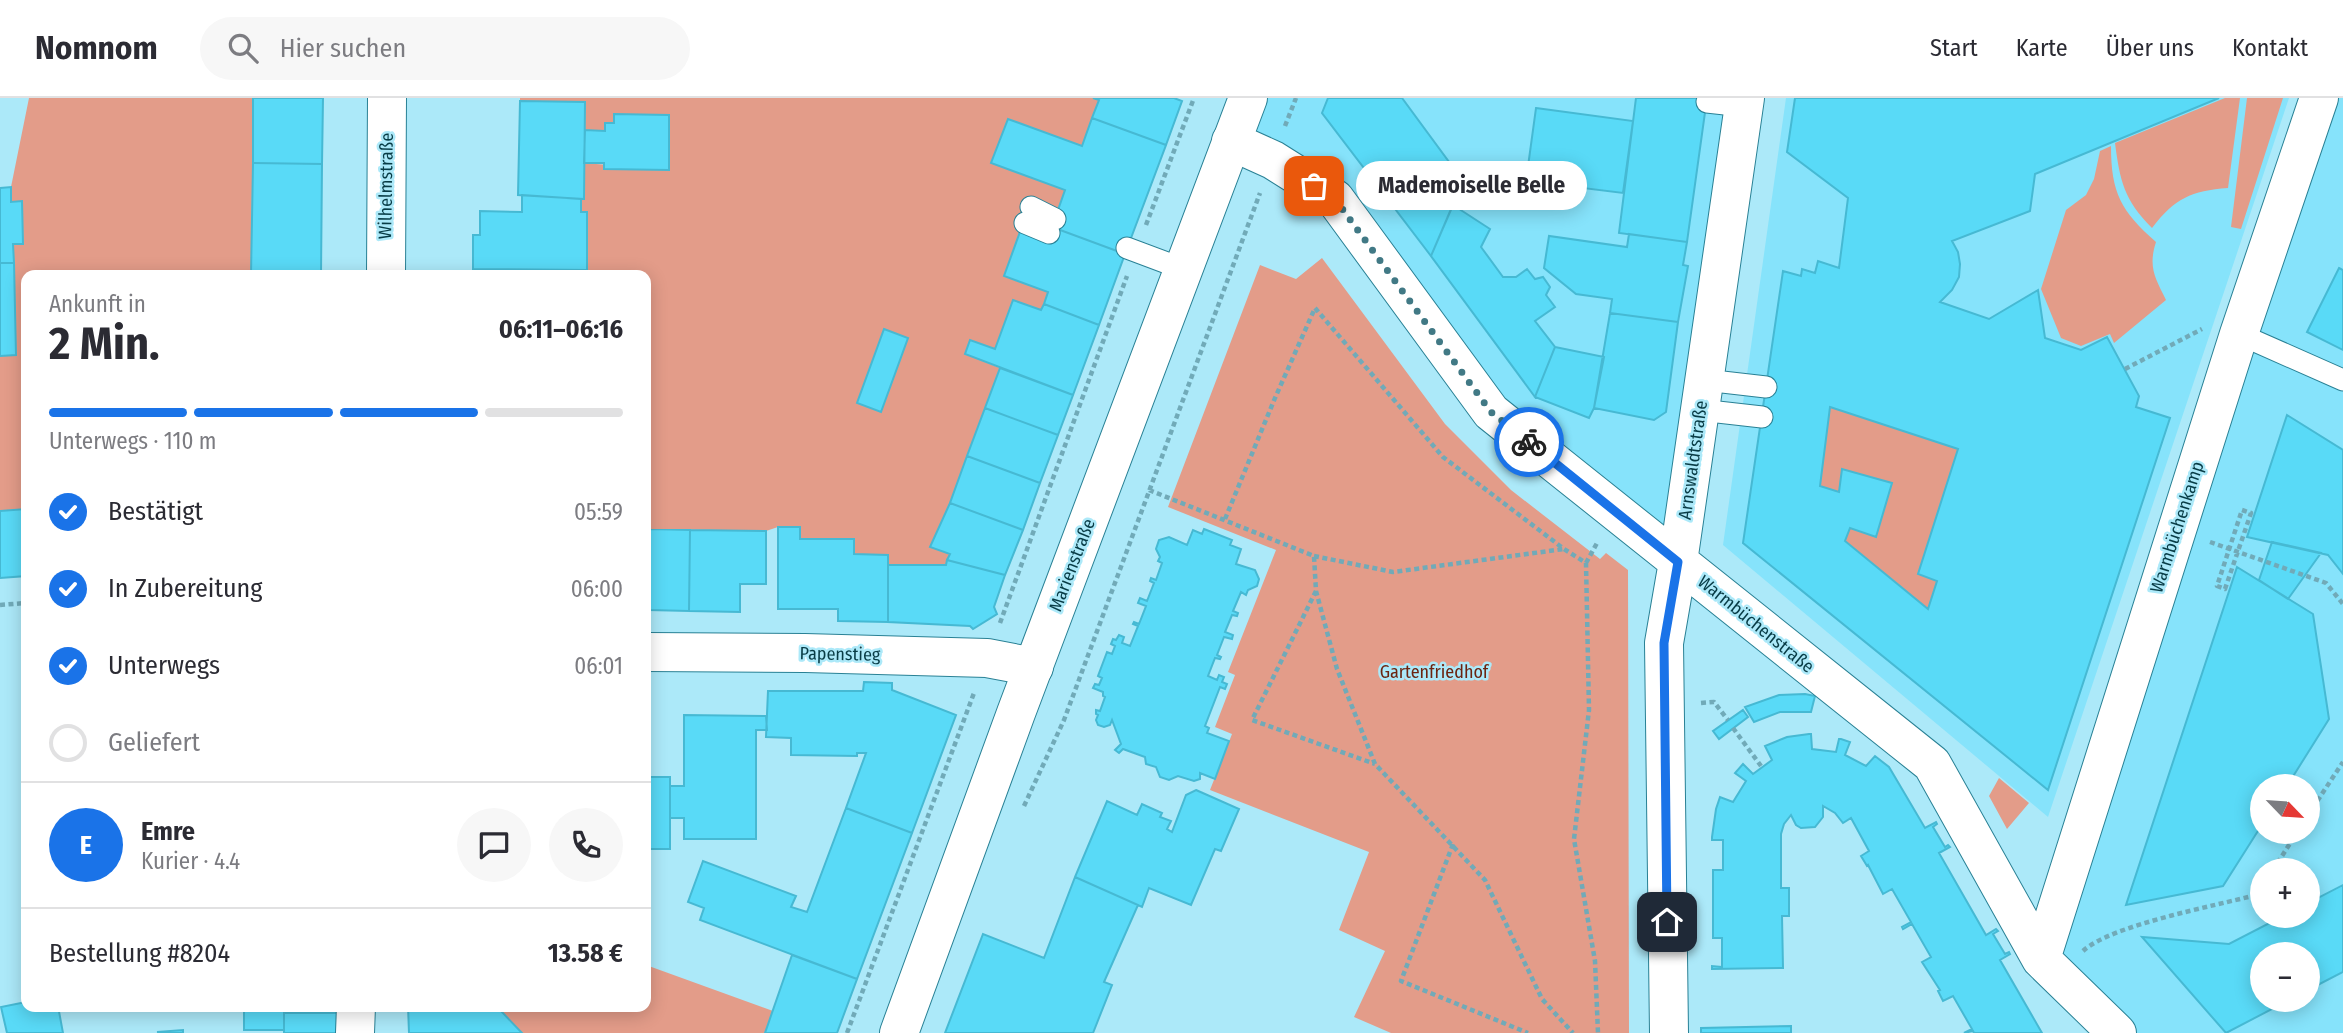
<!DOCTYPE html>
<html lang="de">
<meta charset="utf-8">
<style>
body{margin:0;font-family:"Fira Sans Condensed",sans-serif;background:#f7f7f7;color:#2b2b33;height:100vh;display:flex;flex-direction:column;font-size:26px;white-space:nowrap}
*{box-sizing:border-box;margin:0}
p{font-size:23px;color:#7c7c81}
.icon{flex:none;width:38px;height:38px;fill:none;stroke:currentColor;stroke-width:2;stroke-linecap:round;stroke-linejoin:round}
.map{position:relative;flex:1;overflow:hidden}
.sheet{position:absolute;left:21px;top:172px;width:630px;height:742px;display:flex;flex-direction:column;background:#fff;border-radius:14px;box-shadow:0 4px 18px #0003}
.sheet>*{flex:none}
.needle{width:46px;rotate:115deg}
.controls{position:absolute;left:2250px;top:676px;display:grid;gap:14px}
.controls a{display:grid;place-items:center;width:70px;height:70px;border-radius:50%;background:#fff;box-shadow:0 4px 18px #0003;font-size:35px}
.pin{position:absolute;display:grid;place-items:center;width:60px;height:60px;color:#fff;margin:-30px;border-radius:14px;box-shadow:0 4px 10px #0006}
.courier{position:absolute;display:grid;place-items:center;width:70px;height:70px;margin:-35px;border:5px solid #1a73e8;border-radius:50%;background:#fff;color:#222;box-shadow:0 2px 9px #0007}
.bubble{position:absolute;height:49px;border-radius:24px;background:#fff;box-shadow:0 4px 18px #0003;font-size:23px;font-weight:700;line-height:49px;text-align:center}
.headline em{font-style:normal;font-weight:700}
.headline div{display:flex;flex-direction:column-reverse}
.headline{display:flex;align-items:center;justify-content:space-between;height:119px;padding:0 28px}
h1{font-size:46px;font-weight:700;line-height:52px}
.bar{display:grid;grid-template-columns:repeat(4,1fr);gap:10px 7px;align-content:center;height:84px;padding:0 28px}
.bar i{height:9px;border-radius:5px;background:#e1e1e2}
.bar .active{background:#1a73e8}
.bar p{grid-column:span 4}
.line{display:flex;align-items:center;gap:18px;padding:0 28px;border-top:2px solid #e1e1e2}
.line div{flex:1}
.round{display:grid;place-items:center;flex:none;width:74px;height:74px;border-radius:37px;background:#f7f7f7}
ol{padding:0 28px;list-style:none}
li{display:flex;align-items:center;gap:21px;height:77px}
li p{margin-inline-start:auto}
li .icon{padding:7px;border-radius:50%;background:#1a73e8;color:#fff;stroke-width:4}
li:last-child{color:#7c7c81}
li i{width:38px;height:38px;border:4px solid #e1e1e2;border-radius:50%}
header{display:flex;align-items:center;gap:42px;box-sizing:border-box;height:98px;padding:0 35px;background:#fff;border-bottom:2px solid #e1e1e2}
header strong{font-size:33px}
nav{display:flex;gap:38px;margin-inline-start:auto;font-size:24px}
.search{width:490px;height:63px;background:#f7f7f7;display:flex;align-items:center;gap:18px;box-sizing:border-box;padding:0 24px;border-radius:38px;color:#7c7c81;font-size:26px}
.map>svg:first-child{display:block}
.built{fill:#86e3fb;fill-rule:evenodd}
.green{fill:#e39c89}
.building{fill:#59daf7;stroke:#46b9d3;stroke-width:2;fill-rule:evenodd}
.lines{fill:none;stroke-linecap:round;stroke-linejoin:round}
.service-casing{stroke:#298195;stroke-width:23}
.minor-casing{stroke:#298195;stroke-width:40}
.secondary-casing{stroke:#298195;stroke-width:40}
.path{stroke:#71aab8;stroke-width:4.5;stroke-dasharray:5 3.5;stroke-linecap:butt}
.service{stroke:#fff;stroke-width:21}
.minor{stroke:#fff;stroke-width:38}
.secondary{stroke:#fff;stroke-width:38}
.done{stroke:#417985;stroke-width:7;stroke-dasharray:0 12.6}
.route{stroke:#1a73e8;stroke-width:9}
.labels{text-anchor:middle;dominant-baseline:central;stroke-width:5;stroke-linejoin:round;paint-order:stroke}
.street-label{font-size:18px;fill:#083c46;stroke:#ace9f9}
.park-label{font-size:18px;fill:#6c2410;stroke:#ace9f9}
</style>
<header>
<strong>Nomnom</strong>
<div class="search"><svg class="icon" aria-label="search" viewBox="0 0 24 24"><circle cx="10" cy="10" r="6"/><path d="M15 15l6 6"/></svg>Hier suchen</div>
<nav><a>Start</a><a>Karte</a><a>Über uns</a><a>Kontakt</a></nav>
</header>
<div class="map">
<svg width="2343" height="935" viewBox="0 0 2343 935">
<rect width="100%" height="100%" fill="#ace9f9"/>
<path class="built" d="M1248,0H1745L1678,464L1491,314L1335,101L1231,43Z
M1786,0H2289L2048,719L1723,447Z
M2319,0H2343V935H2117L2041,861ZM2263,688H2308V733H2263ZM2263,772H2308V817H2263ZM2263,856H2308V901H2263Z"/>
<path class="green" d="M29,0H253L251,177H26V411L0,413V258L16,257L13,146H23L22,104H11V89Z
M520,0H1093L1099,2L1082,48L1008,21L992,64L1065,92L1047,141L1021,131L1004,177L1048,194L1041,212L1013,202L995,251L971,242L965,256L1000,270L950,405L931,448L950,456L946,467H888V457L854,456V441H800L778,429L766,433L646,431V177H550V171L581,114L584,65L669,72V18L614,16V25L605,33L585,32V4L520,3Z
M2225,0H2240L2228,90C2191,93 2175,100 2152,130C2124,102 2120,83 2115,45Z
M2247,0H2283L2241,131L2231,129Z
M2111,48C2111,95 2121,113 2156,144C2148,169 2155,180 2166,202L2114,245L2110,236L2081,248L2061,240L2041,191L2066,112L2086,97L2094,81L2100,53Z
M1322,160L1445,326L1511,392L1600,461L1606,455L1628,472L1629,935H1391L1354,919L1385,853L1339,832L1369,754L1210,692L1232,636L1215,629L1235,577L1228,574L1276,452L1168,409L1260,167L1296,181Z
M1830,309L1958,351L1937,483L1928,511L1845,443L1850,430L1876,438L1892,385L1843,371L1839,394L1820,388Z
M1999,680L2029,705L2007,731L1989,698Z
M646,867L773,913L765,935H522L500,912L510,908H646Z"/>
<path class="building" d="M253,0H323L322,66L253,65Z
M1093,0H1174L1182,3L1166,47L1092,20L1099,2Z
M1328,0H1402L1463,83L1431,158L1322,15Z
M1636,0H1707L1687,144L1619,135Z
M1795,0H2219L2035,76L2030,113L1952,143L1958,154L1960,166L1959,179L1952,192L1940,204L1989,221L2038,192L2045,240L2081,252L2107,239L2139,298L2136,309L2170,320L2048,692L1743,445L1783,173L1801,178L1802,171L1815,175L1818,163L1839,170L1848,100L1787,54ZM1830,309L1958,351L1918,476L1937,483L1928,511L1845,443L1850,430L1876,439L1892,385L1842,371L1839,394L1820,388Z
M520,3L585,4L584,101L518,97Z
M1536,10L1633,23L1623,95L1526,83Z
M614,16L669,17V72L604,71V65H584L585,32L605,33V25H614Z
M1092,20L1166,47L1125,156L1052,129L1065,92L991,65L1008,21L1082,48Z
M253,65L322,66L321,177H251Z
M11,89V104L22,103L23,146H13L14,165H0V90Z
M522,97L581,101V114H587V172L473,171V137H480V113L522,114Z
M1453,107L1490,131L1481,149L1503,179H1516L1527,171L1535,181L1543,179L1550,189L1546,197L1555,209L1535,223L1555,249L1535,299L1431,158Z
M1052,129L1125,156L1099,227L1044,206L1048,194L1004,178L1021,131Z
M1629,136L1687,144L1683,167L1688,168L1678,224L1610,215L1612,201L1576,196L1544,170L1549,138L1627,149Z
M0,165H14L16,257L0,258Z
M2339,170L2343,172V252L2307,234Z
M1013,202L1041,212L1044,206L1099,227L1073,297L965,256L970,242L995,251Z
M1610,215L1678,224L1666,314L1654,322L1594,310Z
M884,231L908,240L881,314L857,305Z
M1555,249L1604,259L1594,310L1589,320L1535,299Z
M1000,270L1073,297L1058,337L985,310Z
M985,310L1058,337L1040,385L967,358Z
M2287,317L2343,352V476L2328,457L2247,439Z
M967,358L1040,385L1023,432L950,405Z
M950,405L1023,432L1005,477L947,462L950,456L930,449Z
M26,411V478L0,480V413Z
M778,429H800V441H854V456L888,457V524L838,523V511H778Z
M646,431H650L649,512H646Z
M650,431L690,432L689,513L649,512Z
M1204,431L1232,442L1230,447L1241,451L1236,466L1255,472L1259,481L1257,488L1248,492L1246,497L1241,494L1233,513L1238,515L1237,518L1232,517L1225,534L1233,537L1232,541L1224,539L1217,557L1221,559L1220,561L1215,560L1208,578L1217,582L1219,577L1224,579L1222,584L1227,586L1225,591L1220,589L1205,628L1209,630L1207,635L1229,643L1215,681L1200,675V681L1194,683L1178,678L1169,682L1160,679L1156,669L1146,666L1145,659L1123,651L1119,655L1115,652L1121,646L1112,622L1110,627L1104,629L1098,627L1096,622L1098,617L1096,616V612L1100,613L1105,599L1103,598V594L1093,590L1095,586L1099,587L1102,580L1098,578L1107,554L1112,556L1115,548L1111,546L1113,541L1116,542L1119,537L1124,539L1122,545L1130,548L1138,528L1133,526L1134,524L1139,526L1146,508L1138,505L1140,500L1147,503L1154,485L1150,483L1151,480L1156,482L1162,465L1158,463L1160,459L1156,451L1159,442L1169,439L1187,447L1193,432L1202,436Z
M690,432L766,433V486H740V514L689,513Z
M2272,444L2321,455L2288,501L2259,482Z
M947,462L1005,477L994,509L997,516L973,531L970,528L888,524V467H946Z
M2237,469L2313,516L2329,621L2287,688H2263V725L2223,788L2126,807Z
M864,584L892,585V592L956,617L912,735L846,710L866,655H857V658L791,657V640L766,639L768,593H863Z
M1805,596L1815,598L1811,614H1780L1754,624L1745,609L1779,597Z
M1743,612L1748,619L1719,641L1713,633Z
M684,617L766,618L767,632H756V741H684V720H670V688H684Z
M1809,636H1811L1812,651L1836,654L1839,641H1841L1850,644L1845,657L1866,668L1875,658L1889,669L1925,730L1936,724L1937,726L1933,729L1945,749L1948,747L1950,749L1939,755L1986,837L1996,831L1998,833L1993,836L2005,856L2009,854L2010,856L2000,862L2042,935H1974L1973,933L1964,935L1972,931L1953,898L1943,903L1938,893L1940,892L1922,864L1931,859L1912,826L1903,831L1902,829L1911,824L1892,791L1883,796L1868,767L1867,768L1861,758L1869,753L1851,720L1843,725L1835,715L1823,708V719L1815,729L1801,730L1796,727L1791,717L1784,726L1781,736V790H1789V818H1782L1783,870L1712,871V868L1722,869V840H1713V772H1723V742H1712V739L1716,711L1720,699L1733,704L1746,683L1735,675L1743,666L1753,676L1772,662L1765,648L1787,639Z
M646,679H670V751H646Z
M1196,692L1239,711L1221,753L1215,751L1191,807L1149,790L1142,809L1075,779L1107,703L1137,717L1142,706L1162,715L1160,719L1171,723L1167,731L1172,734L1186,697Z
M846,710L912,735L857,881L700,822L704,810L688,804L703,763L796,798L791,809L807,814Z
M1075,779L1138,807L1104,884L1112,887L1093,935H945L983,836L1044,860Z
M2343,787V874L2308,892V856H2263V901H2291L2226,935L2142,839L2229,846L2285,817H2308V805Z
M792,857L857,881L837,935H765Z
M26,904V908H58L63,935H7L1,909Z
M244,908H284V932H244Z
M284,908H341V915H284Z
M408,908H510L500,912L522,935H409Z
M284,915H341V935H284Z
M1791,928V935H1701V930Z
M183,932V935L157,934Z"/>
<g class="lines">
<g class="service-casing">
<path id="service" d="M1707,4L1743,8
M1031,109L1055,121
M1025,125L1049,135
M1127,150L1183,171
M2239,236L2343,282
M1705,282L1766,289
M1700,312L1762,319"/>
</g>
<g class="minor-casing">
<path id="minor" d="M1231,43L1273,62L1335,101L1491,314L1932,666L2041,861L2117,935
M386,177L387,0
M646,554L805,555L987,560L1034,569
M2041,861L2239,236L2319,0
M355,935L356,908
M1669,935L1664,545L1678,464L1745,0"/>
</g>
<g class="secondary-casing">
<path id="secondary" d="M899,935L1016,615L1248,0"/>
</g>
<path class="path" d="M1285,28L1296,0
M1146,127L1194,0
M2125,271L2202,231
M1149,392L1314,458L1316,493L1337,571L1375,666L1485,782L1542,901L1573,935
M2242,412L2251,415L2225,491L2217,488Z
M1225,421L1275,300L1315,210L1443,359L1564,451L1586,465L1589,612L1574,741L1595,863L1598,935
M2210,444L2326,485L2343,506
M1314,458L1393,474L1564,451
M1586,465L1597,445
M1316,493L1252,622L1375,666
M0,507L26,505
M1000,525L1127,178
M1701,605L1714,604L1728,622
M1733,630L1761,668
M1024,708L1064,622L1260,95
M2308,717L2343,664
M1453,746L1401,883L1528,935
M2273,772L2298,733
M2083,853C2111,827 2215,808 2256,797L2263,787
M847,935L974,595"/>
<use href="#service" class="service"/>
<use href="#minor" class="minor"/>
<use href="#secondary" class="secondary"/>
</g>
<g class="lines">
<path class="done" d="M1314,88L1335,101L1491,314L1529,344"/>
<path class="route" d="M1529,344L1678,464L1664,545L1667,824"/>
</g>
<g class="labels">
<g class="street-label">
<text transform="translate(386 88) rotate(-89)">Wilhelmstraße</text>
<text transform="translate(1693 362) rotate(-82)">Arnswaldtstraße</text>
<text transform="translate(2177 429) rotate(-72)">Warmbüchenkamp</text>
<text transform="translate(1072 467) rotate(-69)">Marienstraße</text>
<text transform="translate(1756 526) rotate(39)">Warmbüchenstraße</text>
<text transform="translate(840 556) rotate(1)">Papenstieg</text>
</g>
<g class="park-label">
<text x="1434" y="574">Gartenfriedhof</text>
</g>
</g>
</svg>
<div class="controls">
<a><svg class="needle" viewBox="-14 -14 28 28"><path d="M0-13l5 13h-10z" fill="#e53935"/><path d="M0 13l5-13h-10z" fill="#7c7c81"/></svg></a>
<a>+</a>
<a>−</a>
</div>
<div class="pin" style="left:1314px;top:88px;background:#ea580c"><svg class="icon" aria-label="bag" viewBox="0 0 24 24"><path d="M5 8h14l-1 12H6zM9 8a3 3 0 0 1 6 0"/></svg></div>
<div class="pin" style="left:1667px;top:824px;background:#1f2937"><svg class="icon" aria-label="home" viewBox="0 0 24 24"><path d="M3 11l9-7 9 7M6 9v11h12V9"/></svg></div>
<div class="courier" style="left:1529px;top:344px"><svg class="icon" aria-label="bike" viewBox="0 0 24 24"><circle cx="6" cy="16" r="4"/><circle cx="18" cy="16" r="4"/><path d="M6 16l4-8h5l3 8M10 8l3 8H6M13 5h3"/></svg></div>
<div class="bubble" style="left:1356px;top:63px;width:231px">Mademoiselle Belle</div>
<section class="sheet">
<div class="headline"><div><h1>2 Min.</h1><p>Ankunft in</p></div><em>06:11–06:16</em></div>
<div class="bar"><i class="active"></i><i class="active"></i><i class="active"></i><i></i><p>Unterwegs · 110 m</p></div>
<ol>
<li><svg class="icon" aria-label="check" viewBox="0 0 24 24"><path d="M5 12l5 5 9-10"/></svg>Bestätigt<p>05:59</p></li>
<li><svg class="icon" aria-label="check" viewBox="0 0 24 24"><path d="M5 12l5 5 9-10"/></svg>In Zubereitung<p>06:00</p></li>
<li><svg class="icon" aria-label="check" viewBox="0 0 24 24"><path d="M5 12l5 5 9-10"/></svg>Unterwegs<p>06:01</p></li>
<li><i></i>Geliefert</li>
</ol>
<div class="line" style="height:126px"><b class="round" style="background:#1a73e8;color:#fff">E</b><div><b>Emre</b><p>Kurier · 4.4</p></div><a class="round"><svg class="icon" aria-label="chat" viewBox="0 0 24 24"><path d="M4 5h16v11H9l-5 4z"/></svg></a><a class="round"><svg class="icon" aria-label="phone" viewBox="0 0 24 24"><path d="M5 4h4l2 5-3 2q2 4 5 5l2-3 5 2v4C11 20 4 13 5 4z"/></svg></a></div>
<div class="line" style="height:91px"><div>Bestellung #8204</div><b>13.58 €</b></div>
</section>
</div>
